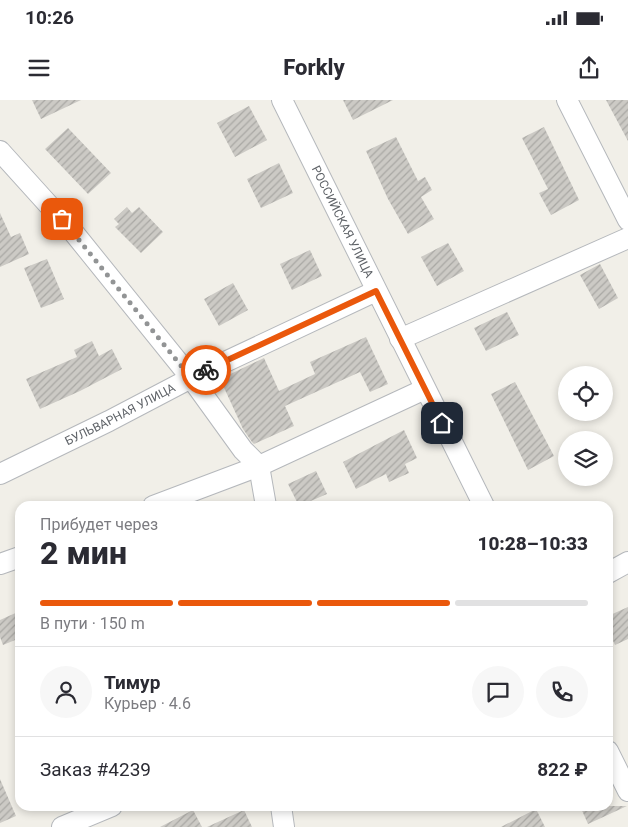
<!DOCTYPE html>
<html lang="ru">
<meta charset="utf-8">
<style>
body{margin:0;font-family:Roboto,sans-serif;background:#f7f7f7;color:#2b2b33;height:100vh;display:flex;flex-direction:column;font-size:19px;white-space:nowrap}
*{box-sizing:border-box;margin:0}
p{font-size:16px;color:#7c7c81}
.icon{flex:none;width:28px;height:28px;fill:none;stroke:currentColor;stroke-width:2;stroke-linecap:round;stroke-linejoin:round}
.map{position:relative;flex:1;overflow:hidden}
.details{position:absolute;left:15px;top:401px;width:598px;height:310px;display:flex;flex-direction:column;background:#fff;border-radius:15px;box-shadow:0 2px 8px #0003}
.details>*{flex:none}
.controls{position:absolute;left:558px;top:266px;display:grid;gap:10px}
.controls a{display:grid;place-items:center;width:55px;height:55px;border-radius:50%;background:#fff;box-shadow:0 2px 8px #0003;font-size:25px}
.pin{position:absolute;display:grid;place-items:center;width:42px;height:42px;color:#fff;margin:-21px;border-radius:10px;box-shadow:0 2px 8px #0006}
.courier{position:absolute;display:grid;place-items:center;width:50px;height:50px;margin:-25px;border:4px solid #ea580c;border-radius:50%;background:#fff;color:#222;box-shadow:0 1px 6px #0007}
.summary em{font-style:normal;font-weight:800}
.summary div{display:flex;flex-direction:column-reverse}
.summary{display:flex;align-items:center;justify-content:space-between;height:85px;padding:0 25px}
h1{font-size:32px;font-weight:800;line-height:38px}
.bar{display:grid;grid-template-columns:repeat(4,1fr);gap:8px 5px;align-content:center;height:60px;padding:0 25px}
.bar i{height:6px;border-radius:4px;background:#e1e1e2}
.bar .on{background:#ea580c}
.bar p{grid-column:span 4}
.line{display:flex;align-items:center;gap:12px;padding:0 25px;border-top:1px solid #e1e1e2}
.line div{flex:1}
.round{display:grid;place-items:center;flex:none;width:52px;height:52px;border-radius:26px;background:#f7f7f7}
.status{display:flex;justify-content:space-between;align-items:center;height:35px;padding:0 25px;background:#fff;direction:ltr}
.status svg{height:14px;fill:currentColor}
header{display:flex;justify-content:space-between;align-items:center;height:65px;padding:0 25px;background:#fff;font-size:22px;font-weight:800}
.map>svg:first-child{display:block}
.building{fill:url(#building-hatch)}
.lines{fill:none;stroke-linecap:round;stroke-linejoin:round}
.minor-casing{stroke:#b5b8bc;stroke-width:22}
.minor{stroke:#fff;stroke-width:20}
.done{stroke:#929495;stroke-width:5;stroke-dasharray:0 9}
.route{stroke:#ea580c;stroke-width:6}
.labels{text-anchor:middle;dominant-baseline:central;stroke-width:5;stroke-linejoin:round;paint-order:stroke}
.street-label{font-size:12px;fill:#5f6368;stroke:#fff}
</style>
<div class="status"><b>10:26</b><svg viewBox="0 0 49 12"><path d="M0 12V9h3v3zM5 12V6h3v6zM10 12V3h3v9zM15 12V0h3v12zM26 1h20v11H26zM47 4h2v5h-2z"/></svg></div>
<header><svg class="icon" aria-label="menu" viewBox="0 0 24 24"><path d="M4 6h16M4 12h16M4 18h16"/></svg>Forkly<svg class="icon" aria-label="share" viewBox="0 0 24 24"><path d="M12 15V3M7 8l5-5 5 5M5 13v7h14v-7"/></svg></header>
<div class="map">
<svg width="628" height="727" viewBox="0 0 628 727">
<defs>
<pattern id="building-hatch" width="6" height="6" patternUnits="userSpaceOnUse" patternTransform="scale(1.25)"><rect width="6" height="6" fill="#cccac5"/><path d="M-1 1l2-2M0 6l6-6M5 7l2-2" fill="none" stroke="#a9a8a4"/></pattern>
</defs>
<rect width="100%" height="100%" fill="#f1efe8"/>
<path class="building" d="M32,0H81L41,19Z
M343,0H393L353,20Z
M606,0H628V41Z
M249,6L267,40L235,57L217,23Z
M544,27L579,100L551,115L539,93L548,89L522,38Z
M68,28L111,73L88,94L45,49Z
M396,37L418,81L425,77L432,90L421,97L434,119L408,134L388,99L366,51Z
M279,63L293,93L261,108L247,79Z
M127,107L132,113L139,107L163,132L141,153L115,127L119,124L114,119Z
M0,113L11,137L20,133L29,154L0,167Z
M448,143L464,171L437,186L421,157Z
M310,150L322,176L292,190L280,164Z
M47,159L64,199L41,208L24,168Z
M600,164L618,198L599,209L580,175Z
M233,183L248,210L219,226L204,199Z
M507,212L519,235L486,251L474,228Z
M366,237L388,284L370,292L360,272L285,306L294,326L254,344L252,342L243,329L220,279L264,258L279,291L315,274L310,262Z
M92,241L99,256L112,249L122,269L80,291L40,309L26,279L77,257L74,250Z
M515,282L554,356L528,370L491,294Z
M404,330L417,358L405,364L409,373L389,382L386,374L356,389L343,362Z
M316,371L327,394L299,406L288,384Z
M628,507V539L615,545L608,530V516Z
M20,511V538L3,545L0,537V520Z
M0,679L16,716L0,723Z
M580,706H627L588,724Z
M536,709L545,727H501Z
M193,710L202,727H160Z
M244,710L252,727H207Z"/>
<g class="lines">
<g class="minor-casing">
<g id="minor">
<path id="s1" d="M282,0L484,406"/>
<path d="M567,0L628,120"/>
<path d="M0,51L74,133L191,278L243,350L259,366L266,406"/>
<path d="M400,239L628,138"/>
<path id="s2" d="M0,374L109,321L191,278L376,191"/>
<path d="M153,406L259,366L425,289"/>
<path d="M0,464L20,457"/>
<path d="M608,473L628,462"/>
<path d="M608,651L628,691"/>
<path d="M281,706L284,727"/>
<path d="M62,727L112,706"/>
</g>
</g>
<use href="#minor" class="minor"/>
</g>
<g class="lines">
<path class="done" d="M62,119L191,278L206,270"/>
<path class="route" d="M206,270L376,191L442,323"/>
</g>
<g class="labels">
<g class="street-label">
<text stroke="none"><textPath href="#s1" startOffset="136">РОССИЙСКАЯ УЛИЦА</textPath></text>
<text stroke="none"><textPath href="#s2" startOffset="134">БУЛЬВАРНАЯ УЛИЦА</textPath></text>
</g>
</g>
</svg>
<div class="controls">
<a><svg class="icon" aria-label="locate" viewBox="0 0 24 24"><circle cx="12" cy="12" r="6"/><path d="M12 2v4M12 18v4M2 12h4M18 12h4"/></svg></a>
<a><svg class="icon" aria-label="layers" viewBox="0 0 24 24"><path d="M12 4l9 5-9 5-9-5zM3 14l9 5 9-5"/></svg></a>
</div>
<div class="pin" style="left:62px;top:119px;background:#ea580c"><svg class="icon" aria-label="bag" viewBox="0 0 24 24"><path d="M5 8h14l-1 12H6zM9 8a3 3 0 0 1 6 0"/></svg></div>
<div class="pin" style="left:442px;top:323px;background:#1f2937"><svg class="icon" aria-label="home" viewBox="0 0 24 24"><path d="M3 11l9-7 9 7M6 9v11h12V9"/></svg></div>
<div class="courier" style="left:206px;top:270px"><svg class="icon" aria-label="bike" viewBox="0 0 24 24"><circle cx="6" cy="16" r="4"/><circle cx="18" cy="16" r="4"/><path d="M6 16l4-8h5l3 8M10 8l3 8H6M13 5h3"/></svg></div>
<section class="details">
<div class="summary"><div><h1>2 мин</h1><p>Прибудет через</p></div><em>10:28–10:33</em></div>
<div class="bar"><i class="on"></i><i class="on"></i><i class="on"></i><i></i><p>В пути · 150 m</p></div>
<div class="line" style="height:90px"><a class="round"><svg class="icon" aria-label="person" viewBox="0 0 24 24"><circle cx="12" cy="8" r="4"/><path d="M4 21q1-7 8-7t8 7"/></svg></a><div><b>Тимур</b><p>Курьер · 4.6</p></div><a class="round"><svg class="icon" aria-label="chat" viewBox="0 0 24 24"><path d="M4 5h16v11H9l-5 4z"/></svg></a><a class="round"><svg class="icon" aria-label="phone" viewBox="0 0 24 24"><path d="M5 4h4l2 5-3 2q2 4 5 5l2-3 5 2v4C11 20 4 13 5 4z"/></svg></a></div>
<div class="line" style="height:65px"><div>Заказ #4239</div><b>822 ₽</b></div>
</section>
</div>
